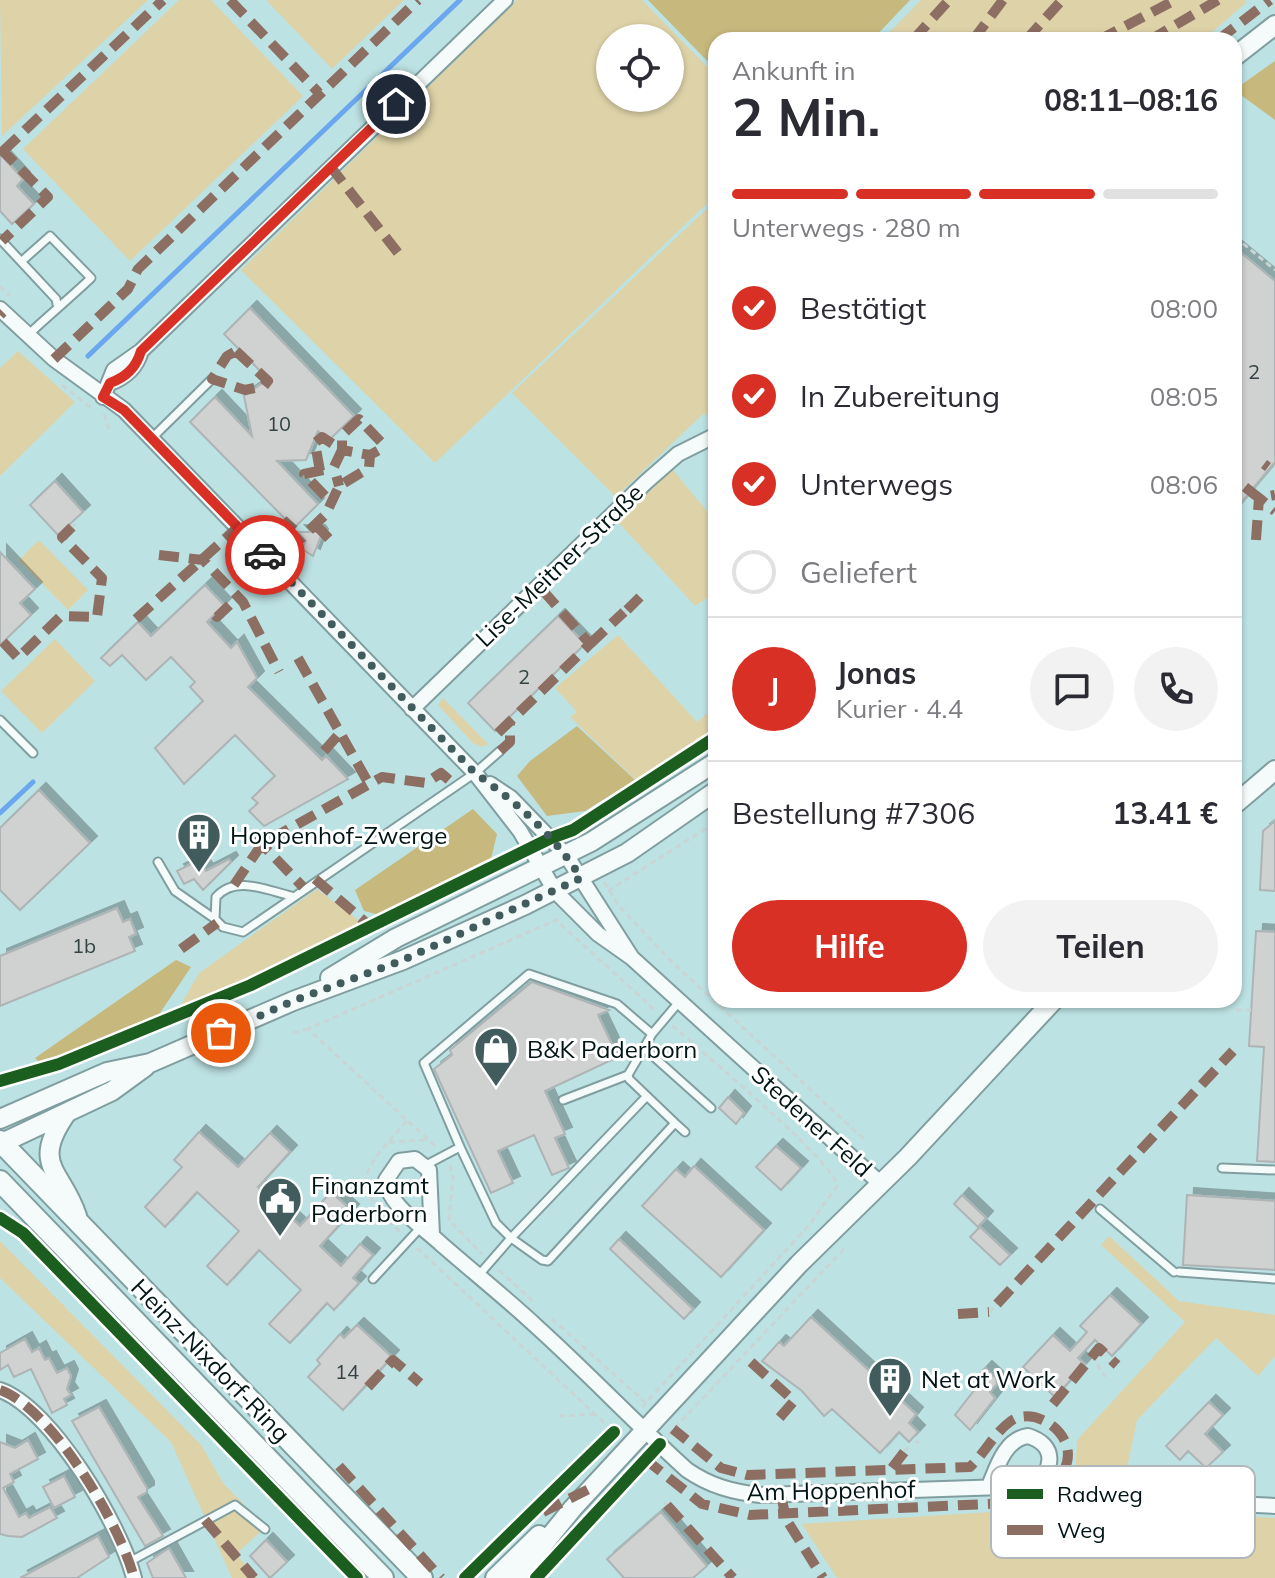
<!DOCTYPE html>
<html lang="de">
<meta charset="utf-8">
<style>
body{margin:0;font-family:Mulish,sans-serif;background:#f2f2f3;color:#2b2b33;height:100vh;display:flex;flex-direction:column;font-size:30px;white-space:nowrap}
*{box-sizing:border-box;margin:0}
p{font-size:26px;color:#7c7c81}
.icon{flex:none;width:44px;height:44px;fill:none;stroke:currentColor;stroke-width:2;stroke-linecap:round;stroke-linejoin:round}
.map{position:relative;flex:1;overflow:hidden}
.panel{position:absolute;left:708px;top:32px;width:534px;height:976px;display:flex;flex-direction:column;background:#fff;border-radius:24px;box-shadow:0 2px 6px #0004}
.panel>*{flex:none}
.tools{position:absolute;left:596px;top:24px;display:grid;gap:16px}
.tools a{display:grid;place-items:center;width:88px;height:88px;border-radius:50%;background:#fff;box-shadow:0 2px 6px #0004;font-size:40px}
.pin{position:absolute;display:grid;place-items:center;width:68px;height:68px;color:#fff;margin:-34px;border:4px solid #fff;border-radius:50%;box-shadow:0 2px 8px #0007}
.courier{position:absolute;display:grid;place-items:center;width:80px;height:80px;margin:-40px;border:6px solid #d93025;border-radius:50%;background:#fff;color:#222;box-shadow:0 2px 10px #0007}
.head em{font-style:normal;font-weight:700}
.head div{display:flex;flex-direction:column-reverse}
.head{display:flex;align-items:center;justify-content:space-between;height:136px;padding:0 24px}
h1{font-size:52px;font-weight:700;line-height:60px}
.bar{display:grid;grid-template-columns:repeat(4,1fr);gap:12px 8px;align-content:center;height:96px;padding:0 24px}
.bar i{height:10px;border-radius:6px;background:#e1e1e2}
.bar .active{background:#d93025}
.bar p{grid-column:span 4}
.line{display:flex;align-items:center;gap:20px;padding:0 24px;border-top:2px solid #e1e1e2}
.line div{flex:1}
.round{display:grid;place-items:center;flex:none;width:84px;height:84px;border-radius:42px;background:#f2f2f3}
ol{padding:0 24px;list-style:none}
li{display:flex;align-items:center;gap:24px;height:88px}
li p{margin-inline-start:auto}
li .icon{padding:8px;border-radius:50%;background:#d93025;color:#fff;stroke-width:4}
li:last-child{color:#7c7c81}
li i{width:44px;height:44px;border:4px solid #e1e1e2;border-radius:50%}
.button{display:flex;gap:16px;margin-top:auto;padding:16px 24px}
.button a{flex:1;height:92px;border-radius:48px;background:#d93025;color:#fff;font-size:32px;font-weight:700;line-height:92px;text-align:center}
.button a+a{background:#f2f2f3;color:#2b2b33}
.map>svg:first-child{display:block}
.green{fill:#ded3a8;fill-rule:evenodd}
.forest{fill:#c7b87d}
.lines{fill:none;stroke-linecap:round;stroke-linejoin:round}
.stream{stroke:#6aa7ef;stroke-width:5}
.building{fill:#d0d1d1;stroke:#aeb4b5;stroke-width:2;filter:url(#shadow)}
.service-casing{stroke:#809e9f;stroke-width:11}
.minor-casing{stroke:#809e9f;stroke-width:18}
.tertiary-casing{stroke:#809e9f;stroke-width:22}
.secondary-casing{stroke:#809e9f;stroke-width:24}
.path{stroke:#c9d4d5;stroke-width:3;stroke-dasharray:6 4;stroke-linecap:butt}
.service{stroke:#f5fbfb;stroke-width:7}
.minor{stroke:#f5fbfb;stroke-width:14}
.tertiary{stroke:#f5fbfb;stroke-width:18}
.secondary{stroke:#f5fbfb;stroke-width:20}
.quiet{stroke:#8d6e63;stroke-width:10;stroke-dasharray:20 10;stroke-linecap:butt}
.cycleway-casing{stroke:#fff;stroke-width:17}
.cycleway{stroke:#1b5e20;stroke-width:12}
.done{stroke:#425c5d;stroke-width:8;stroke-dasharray:0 14.4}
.route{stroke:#d93025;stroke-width:10}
.labels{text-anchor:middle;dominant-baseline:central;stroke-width:6;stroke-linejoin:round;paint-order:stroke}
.number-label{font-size:20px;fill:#344344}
.street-label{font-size:24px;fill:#001415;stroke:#fff}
.poi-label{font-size:24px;fill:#001415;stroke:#fff;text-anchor:start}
.key{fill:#fff;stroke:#b2b8b9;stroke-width:2}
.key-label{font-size:22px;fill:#001415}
</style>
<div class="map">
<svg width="1275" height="1578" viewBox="0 0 1275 1578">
<defs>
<filter id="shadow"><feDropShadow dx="7" dy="-7" stdDeviation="0" flood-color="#0004"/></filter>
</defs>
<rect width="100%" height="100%" fill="#bde2e3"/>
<path class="green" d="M0,0H148L2,136Z
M179,0H211L303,96L130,261L23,149Z
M266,0H404L332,69Z
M517,0H642L716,76V195L435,463L241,270ZM610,38H670V98H610Z
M921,0H1243L1247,2L1203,40H882Z
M716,200V425L704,413L616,497L512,393Z
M18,351L75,402L0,476V368Z
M672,469L716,522V592L695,606L618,522Z
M39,540L88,590L68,610L19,560Z
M618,635L697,722L716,706V727L636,780L570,717L577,712L555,688Z
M55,639L95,681L42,733L1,691Z
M443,698L487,743L489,744L482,747L473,743L438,705Z
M317,889L357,919V926L178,1010L199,973Z
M1109,1236L1179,1301L1275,1315V1356L1258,1376L1216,1338L1137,1420L1123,1487L1075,1482L1077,1440L1185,1322L1101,1245Z
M0,1241L202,1446L223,1483L266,1527L236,1554L257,1578H232L171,1442L0,1278Z
M1069,1507L1275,1518V1578H837L802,1524Z"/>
<path class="forest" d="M648,0H910L872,40H716V70Z
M1275,61V120L1234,90Z
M577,726L635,780L585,811L547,816L517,776L530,761Z
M473,809L497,834L491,859L380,915L364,911L355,890Z
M176,960L191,967L158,1016L40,1063L35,1058Z"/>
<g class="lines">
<path class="stream" d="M88,356L460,0
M0,813L33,782"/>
</g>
<path class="building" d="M0,154L23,179L17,186L34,204L12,224L0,211Z
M1234,247L1275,281V462L1234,511Z
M250,308L354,416L328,441L318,431L306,460L277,461L318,504L294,528L190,422L215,397L252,436L244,396L268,379L224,334Z
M55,481L83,512L58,535L30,505Z
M298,532H318L321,536L313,556L302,549L306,541Z
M0,552L35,589L20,603L31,615L0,645Z
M205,585L224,605L207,622L231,648L237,642L257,678L248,687L322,760L326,756L348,779L264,826L249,811L258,803L252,798L275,776L235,735L184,784L155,748L203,701L190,687L195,682L171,657L146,680L122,655L110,666L101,658L138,622L151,636Z
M558,616L585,644L495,731L468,703Z
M39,790L90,843L20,910L0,890V828Z
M1275,821V891L1260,890L1263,831Z
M229,859L231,862L203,890L194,879L184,884L177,871L199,860L206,871Z
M117,908L123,922L130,919L136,934L129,937L135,951L0,1006V956Z
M1256,931L1275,932V1162L1257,1161L1264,1047L1249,1046Z
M532,982L609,1010L598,1015L618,1057L545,1091L565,1134L555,1138L569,1168L552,1175L534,1135L498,1151L513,1183L491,1193L434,1069L452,1055L450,1050Z
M728,1097L744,1113L736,1124L719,1108Z
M199,1132L238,1167L270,1133L290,1152L258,1187L300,1226L331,1192L352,1211L320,1246L341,1266L360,1244L373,1255L353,1278L359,1283L334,1310L327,1303L290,1343L269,1324L301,1290L259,1250L227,1285L207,1266L239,1231L197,1192L165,1227L145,1207L182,1167L174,1160Z
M776,1146L801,1168L781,1190L756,1167Z
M694,1166L764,1230L721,1277L642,1206L676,1169L685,1177Z
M962,1195L986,1218L978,1227L954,1204Z
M1187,1195L1275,1201V1270L1183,1265Z
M980,1227L1010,1255L1000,1265L970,1237Z
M619,1239L693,1309L684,1319L610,1249Z
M1110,1295L1141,1324L1112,1356L1095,1340L1078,1358L1085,1364L1055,1397L1023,1367L1053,1335L1070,1351L1087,1332L1080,1326Z
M811,1317L916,1414L909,1423L918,1432L909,1442L899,1432L880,1453L832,1409L824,1416L802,1391L762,1361L779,1342L784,1346Z
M357,1325L392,1357L343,1410L308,1377L320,1364L317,1360L340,1334L344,1338Z
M25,1339L32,1352L39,1348L45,1360L49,1358L57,1373L67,1368L71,1376L67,1389L71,1395L64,1399L67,1405L52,1413L31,1369L14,1377L8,1365L0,1370V1353Z
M985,1368L996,1378L997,1384L990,1392L995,1398L970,1430L955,1415L979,1384L974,1380Z
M1209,1402L1223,1415L1205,1434L1223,1452L1206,1468L1188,1451L1180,1460L1166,1446Z
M99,1407L147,1488V1492L138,1497L163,1536L145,1546L72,1421Z
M28,1440L38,1459L10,1474L14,1482L3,1488L19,1517L26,1513L29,1518L50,1507L57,1518L22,1537L8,1536L0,1534V1442L15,1448Z
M64,1476L75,1497L54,1508L43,1487Z
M661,1512L707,1566L693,1578H624L607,1559Z
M98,1536L109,1557L77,1578H20Z
M266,1540L287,1562L270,1578L250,1556Z
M169,1548L186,1578H153L147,1563Z"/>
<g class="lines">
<g class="service-casing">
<path id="service" d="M0,239L56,299L57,304
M22,261L50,236L91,278C70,298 49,315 28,335
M152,438L212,379
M274,564L288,551
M0,720L33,753
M158,862L175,891L215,919
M291,896C266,890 235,875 216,897L215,919L223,927L243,932L475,773L500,751
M644,1048L711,1108
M646,1097L511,1238L542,1260L548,1261L675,1123L629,1079L628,1075L652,1034
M563,1100L628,1075
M675,1123L685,1132
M460,1147L496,1223L511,1238L478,1276
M426,1165L460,1147L424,1063L529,974L617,1004L652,1034L679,1002
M1222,1168L1275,1170
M1100,1209L1174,1272
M1179,1272L1275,1279
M373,1279L421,1227
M129,1562L235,1505L265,1529"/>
</g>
<g class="minor-casing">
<path id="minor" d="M0,309L54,359L124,410L475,773L520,831L555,891L598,934L632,958
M110,383C126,377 136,368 141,351
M103,397L114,370L141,351L505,0
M412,709L646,482L678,454L712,437
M490,784L511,798L566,855L632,958L881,1184
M432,1235L429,1170L415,1159L399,1161L386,1180C387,1204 423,1227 440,1243C472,1271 506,1298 537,1327C588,1373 636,1424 687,1470C710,1486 733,1492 760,1495L1034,1486C1054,1469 1057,1445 1028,1436C1005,1439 997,1467 989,1486
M0,1390C52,1408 121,1526 134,1578
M1034,1486L1070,1496L1275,1506"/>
</g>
<g class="tertiary-casing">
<path id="tertiary" d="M1234,57L1275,25
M1234,805L1275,770
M330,978L396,938L591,842L716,762
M66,1114C30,1166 62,1170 77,1216
M0,1119L107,1072L150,1063L293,1001L403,960L525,905L627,853L716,791
M0,1144L112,1091L145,1067
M495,1578L539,1535
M516,1578L573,1508L799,1264L908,1157L1054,1000"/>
</g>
<g class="secondary-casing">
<path id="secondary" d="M0,1141L422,1578
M0,1181L383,1578"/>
</g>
<path class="path" d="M1234,241H1240L1275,270
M0,286L10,296
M62,385L94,410
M104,414L109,429
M325,496L327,498
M72,527L76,524
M294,530L296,532
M624,612L627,610
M604,882L619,906L671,961L866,1141
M608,891L716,822
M1236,1010H1251
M293,1033L308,1029
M389,1142L425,1140
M435,1146L308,1029L556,920L657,1012
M450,1165L453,1178L449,1220L482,1254
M400,1232C346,1181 364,1169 407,1121
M417,1248L614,1432L623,1427
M499,1270L535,1303
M989,1312L997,1304
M552,1319L645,1402
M1092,1356L1105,1377
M642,1407L810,1224L837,1186C836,1163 698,1049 672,1025
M559,1416L596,1414
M668,1435L844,1249
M915,1441L919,1443
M905,1451L908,1447
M664,1502L667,1505"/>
<use href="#service" class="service"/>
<use href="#minor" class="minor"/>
<use href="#tertiary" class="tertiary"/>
<use href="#secondary" class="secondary"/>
<path class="quiet" d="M230,0L319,93
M913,40L949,0
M973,40L1003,0
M1026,40L1062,0
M1099,40L1175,0
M1150,40L1218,0
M1218,40L1270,0
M0,148L48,197L2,241
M3,151L163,0
M330,166L402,258
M0,315L3,312
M236,351L268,381L264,386L245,390L212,379L227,356Z
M54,359L128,289L138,269L418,0
M1264,464L1268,467
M320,471L315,443L322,437L342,450L334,467L339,486
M1245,487L1259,498L1275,495
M325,496L304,474L328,469
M283,520L294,530
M315,524L334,544
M1256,540L1259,498L1275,511
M288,551L326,514L339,486L369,468L370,455L342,450V435L359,419L381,442L379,450L370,455
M159,555L203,560L243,602L279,672
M627,610L640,597
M215,615L217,617L239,596
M136,619L238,527
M3,642L18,658L61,616L97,617L102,578L62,537L72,527
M590,644L624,612
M298,658L369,784
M498,733L590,644L538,585
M324,751L340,733
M500,751L510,742V723
M255,837L303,887
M315,879L370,926
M234,885L262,844L382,777L426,783L441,773L456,786
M181,949L217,923
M997,1304L1233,1051
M958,1314L989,1312
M751,1362L794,1401L775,1423
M368,1387L393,1360L420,1383
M0,1390C52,1408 121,1526 134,1578
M1053,1404L1099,1348L1117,1365
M645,1459L702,1504L750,1515L1030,1502C1039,1498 1046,1490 1054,1483C1094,1445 1038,1402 1011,1421C994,1433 985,1453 970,1467L747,1475L721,1468L673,1429
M339,1466L441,1578
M892,1468L905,1451
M781,1495L786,1519L823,1578
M667,1505L733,1578
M543,1512L593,1487
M205,1520L254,1578"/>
<g class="cycleway-casing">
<path id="cycleway" d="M0,1081L59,1064L251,985L551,838L573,830L716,737
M0,1218L23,1233L357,1578
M465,1578L614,1432
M536,1578L660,1444"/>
</g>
<use href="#cycleway" class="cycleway"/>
</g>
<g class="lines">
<path class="done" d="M221,1033L293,1001L403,960L581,878C554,835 516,802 475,773L265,555"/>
<path class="route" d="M265,555L124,410L103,397L110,383C126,377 136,368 141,351L396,104"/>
</g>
<defs>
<g id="building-pin" transform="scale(2.3)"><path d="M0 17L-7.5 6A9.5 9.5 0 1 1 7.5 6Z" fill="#425c5d" stroke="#fff"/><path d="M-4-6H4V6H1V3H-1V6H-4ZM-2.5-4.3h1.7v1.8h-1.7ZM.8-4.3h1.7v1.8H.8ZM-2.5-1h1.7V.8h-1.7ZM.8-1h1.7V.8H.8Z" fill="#fff"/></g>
<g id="shop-pin" transform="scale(2.3)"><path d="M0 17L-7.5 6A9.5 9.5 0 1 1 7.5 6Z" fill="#425c5d" stroke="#fff"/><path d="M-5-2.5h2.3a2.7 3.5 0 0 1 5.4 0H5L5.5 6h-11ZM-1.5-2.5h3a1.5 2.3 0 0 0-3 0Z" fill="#fff"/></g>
<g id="civic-pin" transform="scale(2.3)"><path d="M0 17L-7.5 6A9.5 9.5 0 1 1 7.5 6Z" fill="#425c5d" stroke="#fff"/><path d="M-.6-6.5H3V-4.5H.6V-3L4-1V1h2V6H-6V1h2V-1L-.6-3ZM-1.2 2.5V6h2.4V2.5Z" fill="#fff"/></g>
</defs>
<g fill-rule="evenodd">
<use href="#building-pin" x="199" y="835"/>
<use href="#shop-pin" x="496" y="1049"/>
<use href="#civic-pin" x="280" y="1199"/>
<use href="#building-pin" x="890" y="1379"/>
</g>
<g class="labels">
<g class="number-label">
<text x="1254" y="371">2</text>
<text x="279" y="423">10</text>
<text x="524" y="676">2</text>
<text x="84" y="945">1b</text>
<text x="347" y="1371">14</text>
</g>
<g class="street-label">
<text transform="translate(559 565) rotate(-44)">Lise-Meitner-Straße</text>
<text transform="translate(812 1121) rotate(42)">Stedener Feld</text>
<text transform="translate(211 1360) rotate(46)">Heinz-Nixdorf-Ring</text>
<text transform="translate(831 1490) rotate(-1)">Am Hoppenhof</text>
</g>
<g class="poi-label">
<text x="230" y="835">Hoppenhof-Zwerge</text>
<text x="527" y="1049">B&amp;K Paderborn</text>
<text x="311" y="1185">Finanzamt<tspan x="311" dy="28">Paderborn</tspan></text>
<text x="921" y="1379">Net at Work</text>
</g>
</g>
<rect x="991" y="1466" width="264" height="92" rx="12" class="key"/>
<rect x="1007" y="1489" width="36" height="10" fill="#1b5e20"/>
<rect x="1007" y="1525" width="36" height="10" fill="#8d6e63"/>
<g class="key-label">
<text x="1057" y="1502">Radweg</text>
<text x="1057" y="1538">Weg</text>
</g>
</svg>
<div class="tools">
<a><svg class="icon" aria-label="locate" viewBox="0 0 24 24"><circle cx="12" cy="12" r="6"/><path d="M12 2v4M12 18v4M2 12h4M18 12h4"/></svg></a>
</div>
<div class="pin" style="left:221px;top:1033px;background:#ea580c"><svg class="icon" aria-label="bag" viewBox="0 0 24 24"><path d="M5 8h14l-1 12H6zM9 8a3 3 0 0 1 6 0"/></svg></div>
<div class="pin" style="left:396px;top:104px;background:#1f2937"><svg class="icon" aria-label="home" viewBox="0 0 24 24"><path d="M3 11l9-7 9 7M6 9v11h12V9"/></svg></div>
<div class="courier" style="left:265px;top:555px"><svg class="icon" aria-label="car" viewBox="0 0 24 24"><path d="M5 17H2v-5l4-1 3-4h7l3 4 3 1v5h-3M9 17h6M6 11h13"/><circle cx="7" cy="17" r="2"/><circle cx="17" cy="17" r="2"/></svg></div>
<section class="panel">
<div class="head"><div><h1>2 Min.</h1><p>Ankunft in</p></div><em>08:11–08:16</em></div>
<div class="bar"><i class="active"></i><i class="active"></i><i class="active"></i><i></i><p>Unterwegs · 280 m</p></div>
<ol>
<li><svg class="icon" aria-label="check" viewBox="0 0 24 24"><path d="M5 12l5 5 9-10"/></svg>Bestätigt<p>08:00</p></li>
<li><svg class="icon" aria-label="check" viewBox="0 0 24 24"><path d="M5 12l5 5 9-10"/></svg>In Zubereitung<p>08:05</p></li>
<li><svg class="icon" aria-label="check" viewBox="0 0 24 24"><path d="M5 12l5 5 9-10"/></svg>Unterwegs<p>08:06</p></li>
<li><i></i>Geliefert</li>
</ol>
<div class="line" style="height:144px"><b class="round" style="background:#d93025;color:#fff">J</b><div><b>Jonas</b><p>Kurier · 4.4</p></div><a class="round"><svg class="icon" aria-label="chat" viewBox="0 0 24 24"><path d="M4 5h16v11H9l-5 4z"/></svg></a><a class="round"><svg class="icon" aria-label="phone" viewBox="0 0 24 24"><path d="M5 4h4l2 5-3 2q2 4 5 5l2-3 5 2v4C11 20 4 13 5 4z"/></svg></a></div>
<div class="line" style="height:104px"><div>Bestellung #7306</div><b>13.41 €</b></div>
<div class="button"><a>Hilfe</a><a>Teilen</a></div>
</section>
</div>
